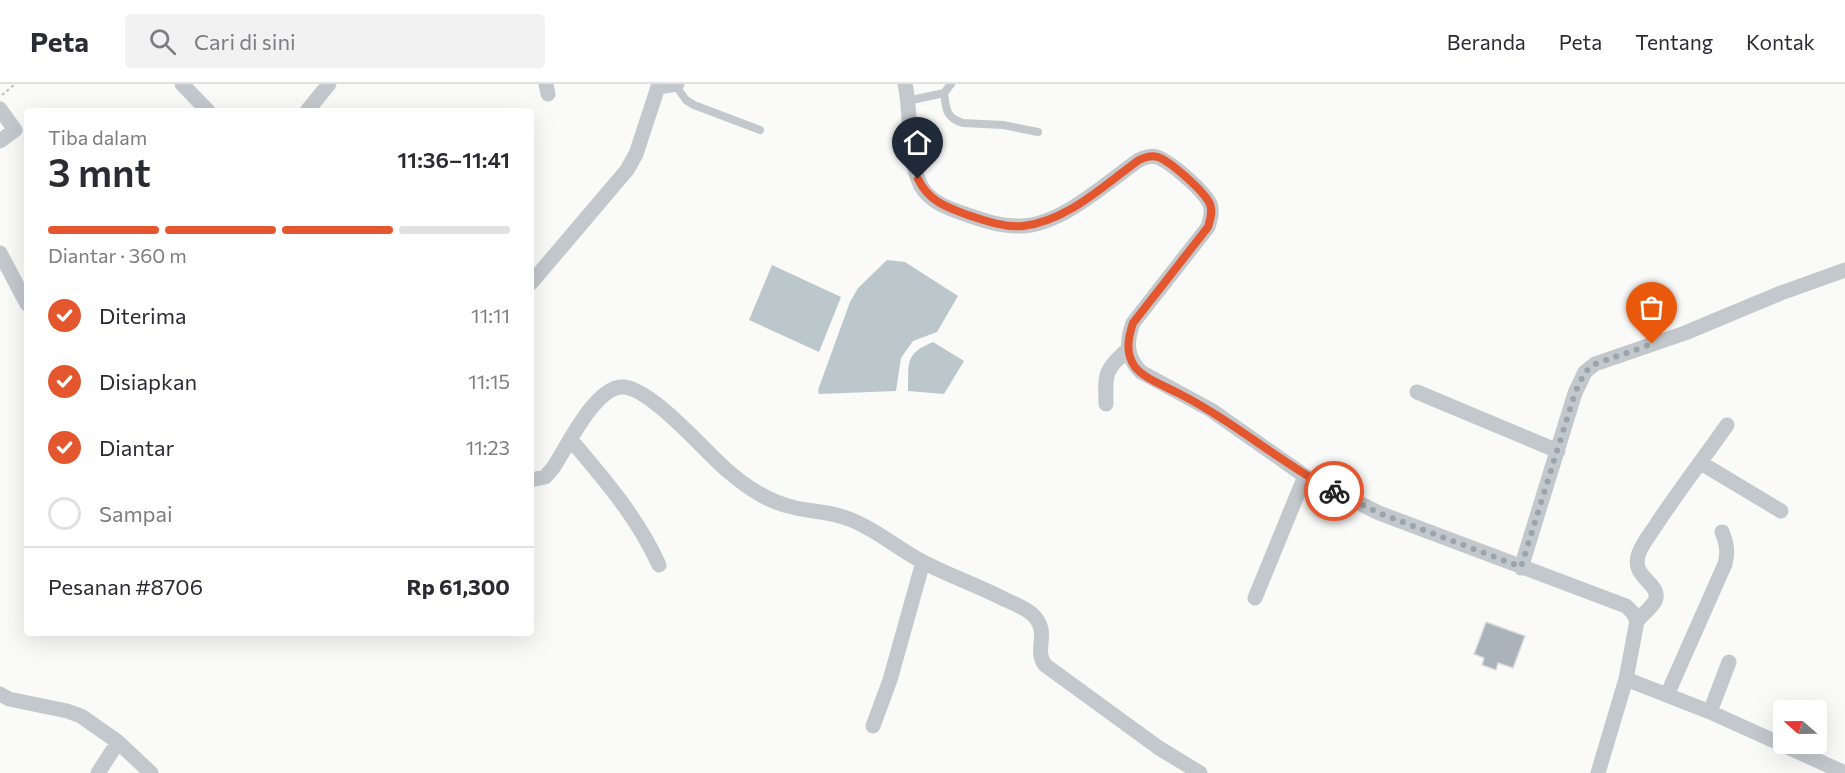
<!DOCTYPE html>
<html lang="id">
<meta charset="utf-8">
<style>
body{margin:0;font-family:Commissioner,sans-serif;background:#f2f2f3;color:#2b2b33;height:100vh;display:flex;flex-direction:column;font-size:22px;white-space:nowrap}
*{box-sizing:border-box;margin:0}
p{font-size:20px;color:#7c7c81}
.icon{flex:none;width:33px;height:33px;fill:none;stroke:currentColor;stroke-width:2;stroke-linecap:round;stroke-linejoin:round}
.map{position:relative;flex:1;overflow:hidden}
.sheet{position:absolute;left:24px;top:24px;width:510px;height:528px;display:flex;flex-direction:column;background:#fff;border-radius:6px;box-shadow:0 6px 24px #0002}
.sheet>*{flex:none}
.needle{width:39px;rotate:290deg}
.tools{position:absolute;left:1773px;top:616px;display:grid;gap:12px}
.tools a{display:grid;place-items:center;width:54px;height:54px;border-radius:6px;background:#fff;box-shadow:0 6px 24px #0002;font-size:30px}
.pin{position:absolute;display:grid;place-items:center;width:51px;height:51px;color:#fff;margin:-62px -26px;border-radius:50% 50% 50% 0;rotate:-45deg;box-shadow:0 0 6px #0007}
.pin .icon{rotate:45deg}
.courier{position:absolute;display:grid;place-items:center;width:60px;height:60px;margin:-30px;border:4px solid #e4572e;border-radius:50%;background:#fff;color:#222;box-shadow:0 2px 8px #0007}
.head em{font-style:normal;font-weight:600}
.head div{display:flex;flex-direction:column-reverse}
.head{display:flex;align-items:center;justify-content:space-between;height:102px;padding:0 24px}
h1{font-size:39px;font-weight:600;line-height:45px}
.bar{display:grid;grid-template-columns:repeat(4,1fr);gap:9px 6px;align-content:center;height:72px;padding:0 24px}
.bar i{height:8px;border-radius:4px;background:#e1e1e2}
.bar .selected{background:#e4572e}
.bar p{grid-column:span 4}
.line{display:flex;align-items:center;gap:15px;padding:0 24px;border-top:2px solid #e1e1e2}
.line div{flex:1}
ol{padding:0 24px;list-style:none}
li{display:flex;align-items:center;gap:18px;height:66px}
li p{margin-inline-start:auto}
li .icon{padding:6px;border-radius:50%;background:#e4572e;color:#fff;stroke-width:4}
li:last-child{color:#7c7c81}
li i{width:33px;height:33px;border:3px solid #e1e1e2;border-radius:50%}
header{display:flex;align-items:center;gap:36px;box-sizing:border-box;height:84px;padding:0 30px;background:#fff;border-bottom:2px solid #e1e1e2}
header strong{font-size:28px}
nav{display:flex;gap:33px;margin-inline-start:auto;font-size:21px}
.search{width:420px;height:54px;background:#f2f2f3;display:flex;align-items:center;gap:15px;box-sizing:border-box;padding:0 21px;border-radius:6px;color:#7c7c81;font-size:22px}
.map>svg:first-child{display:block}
.water{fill:#bbc7cb}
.building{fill:#aab3b9;stroke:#dcdcda;stroke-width:1.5}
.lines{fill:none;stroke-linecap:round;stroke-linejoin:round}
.path{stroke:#bbbfc2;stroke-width:2;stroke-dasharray:3 3;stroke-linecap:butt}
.lane{stroke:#c3c8cc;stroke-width:8}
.street{stroke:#c3c8cc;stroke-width:15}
.done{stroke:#99a4ac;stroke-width:6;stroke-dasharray:0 10.8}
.route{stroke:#e4572e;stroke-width:8}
</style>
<header>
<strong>Peta</strong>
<div class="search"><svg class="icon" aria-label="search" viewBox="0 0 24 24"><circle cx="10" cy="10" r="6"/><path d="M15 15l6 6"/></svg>Cari di sini</div>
<nav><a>Beranda</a><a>Peta</a><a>Tentang</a><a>Kontak</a></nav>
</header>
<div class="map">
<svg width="1845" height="689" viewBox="0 0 1845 689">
<rect width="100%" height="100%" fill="#fafaf8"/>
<path class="water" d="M887,176L905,178L958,212L937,248L913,257L901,274L896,307L819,310L818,306L850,218L858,204Z
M772,181L841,213L819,268L749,236Z
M933,258L964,277L944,310L908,307C909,279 904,270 933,258Z"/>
<path class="building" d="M1486,538L1525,552L1513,584L1498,579L1496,586L1482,581L1484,574L1474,570Z"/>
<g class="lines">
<path class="path" d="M2,11L15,0"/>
<path class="lane" d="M675,1L686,16L694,21L760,46
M944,9C946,25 946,34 963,39L1003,41L1038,48
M907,17L944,9L951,0"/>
<path class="street" d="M182,0L208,27
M546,0L548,10
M905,0C912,31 906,64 918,95C924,114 942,122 959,128C979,135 1000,143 1021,142C1062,141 1107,98 1139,76C1145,73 1151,71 1157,73C1171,78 1204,107 1210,120C1213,128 1210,136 1208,143L1133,239C1126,258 1126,273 1141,288L1211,326L1305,392L1379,429L1626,522L1633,529L1637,537L1626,595L1710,628L1845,689
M0,25L15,46L0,57
M307,27L329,0
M0,169L27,220
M531,199L627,86L636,70L658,3L677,0
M1417,308L1558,367
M1106,320C1105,287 1105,287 1128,265
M571,356C604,395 638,434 659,481
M1701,379L1781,427
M531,396L545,393L553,384C567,363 594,305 621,303C648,300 706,369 729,388C749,405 770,419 796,424C814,428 832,428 849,435C876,445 898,465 923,478C950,492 979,502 1006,516C1015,520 1026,524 1033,531C1051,549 1033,565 1045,581L1159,664L1200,689
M1521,484L1575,309L1585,288L1595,280L1685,249L1781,209L1845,186
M1255,514L1305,392
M1637,537C1642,531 1651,524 1655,517C1663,499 1629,494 1639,469C1643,458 1652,448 1658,438C1680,405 1704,374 1727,341
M0,610L9,615L67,627L81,632L118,658L98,689
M1667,611L1725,480C1728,468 1727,460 1722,448
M1710,628L1729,578
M873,642L890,596L923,478
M118,658L151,689
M1598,689L1626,595"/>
</g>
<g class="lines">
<path class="done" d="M1334,407L1379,429L1521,483L1575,309L1585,288L1595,280L1652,260"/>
<path class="route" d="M918,95C928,116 944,122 965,130C983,136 1004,144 1023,142C1068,137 1105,100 1139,76C1146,73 1151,71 1158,73C1171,78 1204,107 1210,120C1213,128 1210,136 1208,143L1133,239C1128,254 1125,269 1135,283C1145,295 1165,302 1178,309C1235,338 1279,378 1334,407"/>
</g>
</svg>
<div class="tools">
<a><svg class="needle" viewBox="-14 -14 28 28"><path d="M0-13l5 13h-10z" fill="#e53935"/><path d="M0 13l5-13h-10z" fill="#7c7c81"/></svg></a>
</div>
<div class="pin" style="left:1652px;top:260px;background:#ea580c"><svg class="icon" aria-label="bag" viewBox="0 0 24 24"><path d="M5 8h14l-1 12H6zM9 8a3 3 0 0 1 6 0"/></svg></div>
<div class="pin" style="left:918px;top:95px;background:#1f2937"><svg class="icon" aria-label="home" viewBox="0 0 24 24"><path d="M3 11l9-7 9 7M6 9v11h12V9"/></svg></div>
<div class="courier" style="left:1334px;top:407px"><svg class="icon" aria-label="bike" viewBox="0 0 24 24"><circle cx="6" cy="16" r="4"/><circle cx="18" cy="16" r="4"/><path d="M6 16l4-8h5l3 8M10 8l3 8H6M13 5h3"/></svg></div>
<section class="sheet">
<div class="head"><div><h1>3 mnt</h1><p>Tiba dalam</p></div><em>11:36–11:41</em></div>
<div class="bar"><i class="selected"></i><i class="selected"></i><i class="selected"></i><i></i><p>Diantar · 360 m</p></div>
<ol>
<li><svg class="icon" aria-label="check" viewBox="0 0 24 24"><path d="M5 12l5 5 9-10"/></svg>Diterima<p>11:11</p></li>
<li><svg class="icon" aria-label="check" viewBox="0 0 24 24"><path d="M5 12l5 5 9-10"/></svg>Disiapkan<p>11:15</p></li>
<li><svg class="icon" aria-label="check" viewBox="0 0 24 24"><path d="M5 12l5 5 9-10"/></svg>Diantar<p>11:23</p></li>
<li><i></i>Sampai</li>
</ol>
<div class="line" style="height:78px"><div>Pesanan #8706</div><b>Rp 61,300</b></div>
</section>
</div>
